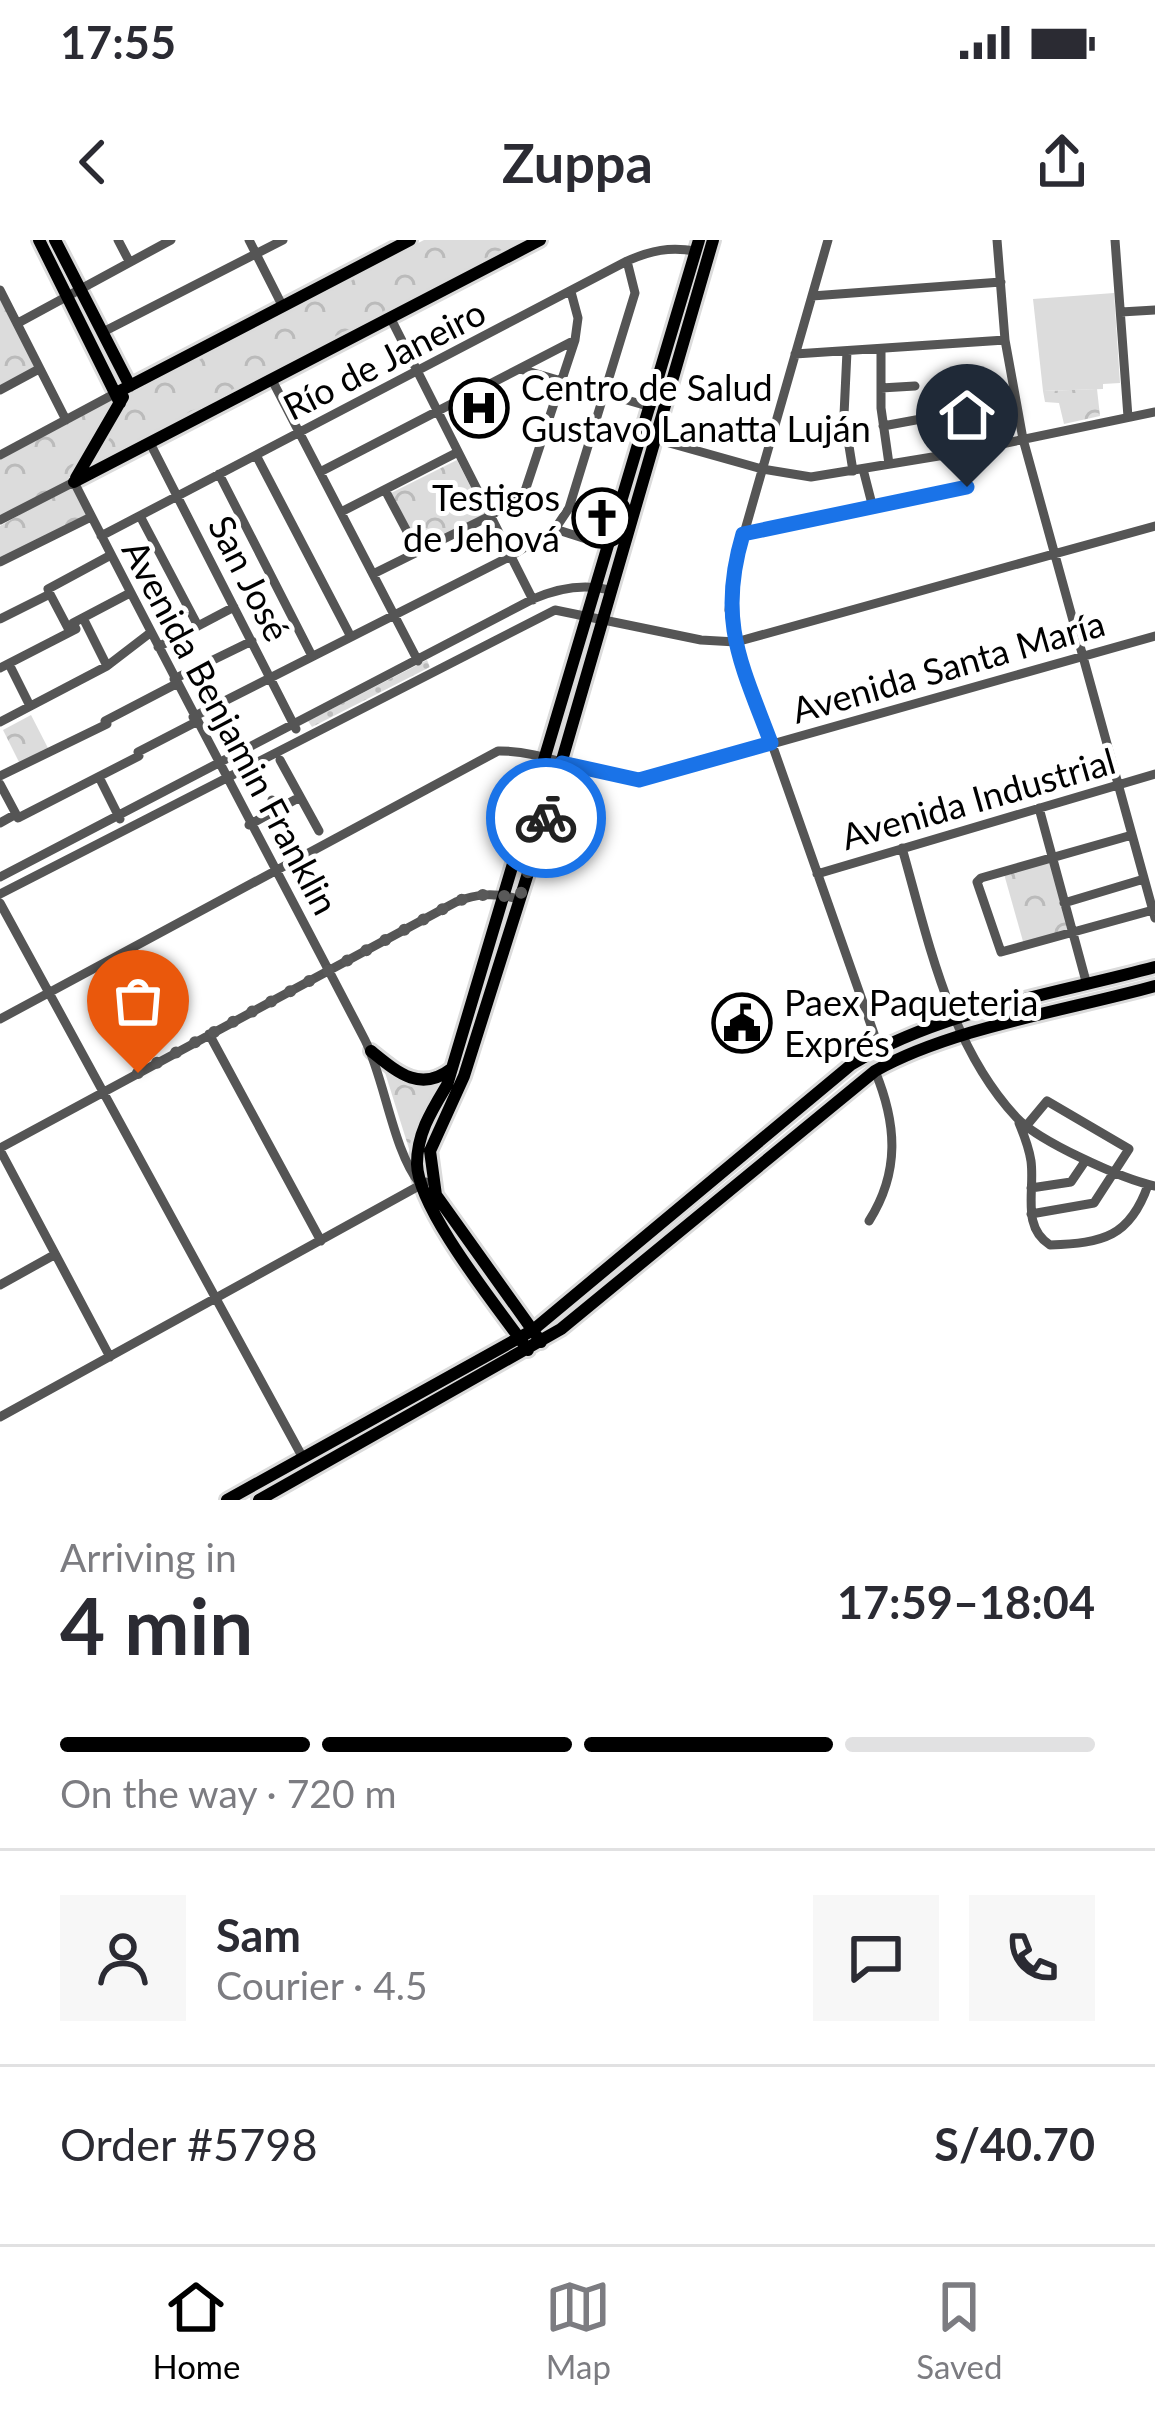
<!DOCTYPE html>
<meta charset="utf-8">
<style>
body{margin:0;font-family:Lato,sans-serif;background:#f7f7f7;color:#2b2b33;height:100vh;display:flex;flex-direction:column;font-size:45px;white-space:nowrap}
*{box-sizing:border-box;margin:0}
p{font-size:39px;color:#7c7c81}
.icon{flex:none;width:66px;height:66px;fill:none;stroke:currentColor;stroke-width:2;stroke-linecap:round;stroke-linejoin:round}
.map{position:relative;height:1260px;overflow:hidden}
.side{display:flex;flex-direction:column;background:#fff;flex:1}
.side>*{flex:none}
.pin{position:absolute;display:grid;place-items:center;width:102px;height:102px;color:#fff;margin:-123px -51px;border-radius:50% 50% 50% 0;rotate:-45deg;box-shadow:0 0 12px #0007}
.pin .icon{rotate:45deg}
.courier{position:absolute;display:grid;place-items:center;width:120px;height:120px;margin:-60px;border:9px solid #1a73e8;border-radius:50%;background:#fff;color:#222;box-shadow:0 3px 15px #0007}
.headline em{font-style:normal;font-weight:700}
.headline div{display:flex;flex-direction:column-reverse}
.headline{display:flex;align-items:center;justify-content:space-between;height:204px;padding:0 60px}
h1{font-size:78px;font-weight:700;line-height:90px}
.bar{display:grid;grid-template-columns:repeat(4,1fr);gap:18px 12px;align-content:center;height:144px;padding:0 60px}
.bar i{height:15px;border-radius:9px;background:#e1e1e2}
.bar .selected{background:#000}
.bar p{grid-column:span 4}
.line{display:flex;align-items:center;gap:30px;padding:0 60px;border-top:3px solid #e1e1e2}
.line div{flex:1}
.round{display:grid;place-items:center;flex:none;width:126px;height:126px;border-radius:0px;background:#f7f7f7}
.status{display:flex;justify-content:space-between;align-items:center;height:84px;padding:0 60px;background:#fff;direction:ltr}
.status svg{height:33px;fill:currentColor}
header{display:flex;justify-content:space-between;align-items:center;height:156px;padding:0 60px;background:#fff;font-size:54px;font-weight:700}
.menu{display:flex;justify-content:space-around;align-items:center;height:168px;border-top:3px solid #e1e1e2;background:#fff;font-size:33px;color:#7c7c81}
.menu a{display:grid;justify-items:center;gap:6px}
.menu .selected{color:#000}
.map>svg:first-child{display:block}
.grass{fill:url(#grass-dots)}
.forest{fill:url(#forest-crowns)}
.garden{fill:#dcdcdc}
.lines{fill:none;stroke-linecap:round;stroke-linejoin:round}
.major-casing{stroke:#dbdbdb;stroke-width:18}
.minor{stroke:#555;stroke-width:9}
.major{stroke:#000;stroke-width:12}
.done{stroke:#595959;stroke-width:12;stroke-dasharray:0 21.6}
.route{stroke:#1a73e8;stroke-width:15}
.labels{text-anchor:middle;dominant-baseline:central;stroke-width:10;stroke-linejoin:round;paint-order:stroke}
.street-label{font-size:36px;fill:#000;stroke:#fff}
.poi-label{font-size:36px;fill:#000;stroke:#fff;text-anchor:start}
</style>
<div class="status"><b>17:55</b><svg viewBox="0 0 49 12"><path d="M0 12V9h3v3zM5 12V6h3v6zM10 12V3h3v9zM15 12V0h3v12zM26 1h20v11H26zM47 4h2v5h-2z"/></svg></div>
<header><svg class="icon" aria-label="back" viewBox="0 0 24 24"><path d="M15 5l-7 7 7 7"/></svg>Zuppa<svg class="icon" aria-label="share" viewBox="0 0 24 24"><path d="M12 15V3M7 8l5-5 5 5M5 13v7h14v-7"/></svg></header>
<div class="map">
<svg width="1155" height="1260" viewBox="0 0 1155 1260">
<defs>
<pattern id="grass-dots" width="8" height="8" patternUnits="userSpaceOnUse" patternTransform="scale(3)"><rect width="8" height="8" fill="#dcdcdc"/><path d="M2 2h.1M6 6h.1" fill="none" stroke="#bbb" stroke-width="1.8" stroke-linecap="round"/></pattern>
<pattern id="forest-crowns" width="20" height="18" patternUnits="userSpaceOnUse" patternTransform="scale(3)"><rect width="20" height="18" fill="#dcdcdc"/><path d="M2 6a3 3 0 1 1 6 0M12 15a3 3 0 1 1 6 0" fill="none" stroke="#bbb"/></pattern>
</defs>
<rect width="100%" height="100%" fill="#fff"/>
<path class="grass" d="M427,420L430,427L312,487L308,481Z"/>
<path class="forest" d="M424,0H537L82,235L133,150Z
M0,58L36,127L0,146Z
M1097,149L1100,176L1064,184L1059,163L1045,162L1043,151Z
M112,158L115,165L71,240L0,281V218Z
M457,220L485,275L420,308L391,253Z
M73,244L89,276L0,321V286Z
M31,475L49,510L20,524L3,490Z
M1051,621L1071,692L1024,705L1004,634Z
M382,823L412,843L450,831L424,879L416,931Z"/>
<path class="garden" d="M1114,53L1120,143L1103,144V149L1043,151L1033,59Z"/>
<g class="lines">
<g class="major-casing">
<path id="major" d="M39,0L120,163
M55,0L130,146
M116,153L410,0
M76,238L123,157
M74,242L540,0
M371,811C397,832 420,853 451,829
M541,1102L436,955L430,911L464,836L542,589L713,0
M528,1110C499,1069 418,970 417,924C417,893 432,870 447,845L699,0
M227,1260L533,1090L852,824C942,770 1055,754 1155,727
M259,1260L561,1089L875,831C951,788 1069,770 1155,746"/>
</g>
<path class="minor" d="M118,0L129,21
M249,0L282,65
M828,0L733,332L729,370L736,402L879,808
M997,0L1005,100L1023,199L1155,678
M1115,0L1128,177
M0,50L66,180
M812,56L1001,42
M1121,72L1155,70
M391,79L533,360
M18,83L171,0
M103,92L283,0
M881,110V168L889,224
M847,111L844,175L853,231
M795,114L1005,100
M520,129L651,167
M272,140L418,421
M881,148L915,146
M0,150L39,129
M883,186L921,179
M655,199L762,229L811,237L963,212L1155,172
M150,203L296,489
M0,215L116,153
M256,215L351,397
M863,229L873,268
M320,232L575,100
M219,234L312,416
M385,250L418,312
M341,272L458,212
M140,276L198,386
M0,280L74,242C169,429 268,613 365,800C385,840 393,911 420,944
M555,289L608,306
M744,294L966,248L963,212
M101,296L627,21C652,10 669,7 696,11
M0,322L91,277
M373,334L490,276L524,254L575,100L578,78L571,52
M50,354L70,392
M83,378L107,426
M0,379L50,354L48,349L111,315
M158,407L234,367
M9,424L30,466
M0,428L76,389L73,383L130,353
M174,439L252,401
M193,477L511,316L555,289L569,268L635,53L627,21
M0,482L107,426L150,393
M280,520L319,591
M0,536L107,484L105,481L176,444
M99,537L120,579
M0,544L16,574
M272,560L287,590
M1039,568L1087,745
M0,583L16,574L18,578L139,516L138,512L196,482
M249,585L300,557
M1132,595L981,638L977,642L1001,712L1153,670
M902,608C928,699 949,805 1016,877C1038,901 1122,939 1155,946
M817,634L1155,534
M0,637L533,359C558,348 583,343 610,350
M0,654L555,370L701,400L736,402L1155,286
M0,663L303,1218
M1064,663L1144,639
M0,779L498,511C553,510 602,546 659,536L1155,396
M209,794L321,1001
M1019,883C1024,895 1029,908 1031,921C1035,951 1021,987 1050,1005C1103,1003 1130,997 1148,945
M1027,885L1047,861L1129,909L1094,963L1031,974
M0,908L456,662C477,653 496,653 519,659
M0,910L110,1117
M1031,948L1071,942L1086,920
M869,981C900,932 897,884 875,831
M0,1045L54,1015
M0,1177L426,942"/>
<use href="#major" class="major"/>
</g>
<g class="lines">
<path class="done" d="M138,833L456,662C477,653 496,653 519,659L546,578"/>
<path class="route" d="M546,578L562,523L639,540L771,503C741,423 717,381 743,294L967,247"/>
</g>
<defs>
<g id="hospital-ring" transform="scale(3)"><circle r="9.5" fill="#fff" stroke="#000" stroke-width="1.5"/><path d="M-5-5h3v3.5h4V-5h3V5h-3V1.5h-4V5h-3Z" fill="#000"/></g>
<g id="church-ring" transform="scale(3)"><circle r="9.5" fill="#fff" stroke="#000" stroke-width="1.5"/><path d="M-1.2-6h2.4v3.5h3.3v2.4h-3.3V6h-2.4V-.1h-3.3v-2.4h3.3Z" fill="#000"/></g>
<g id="civic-ring" transform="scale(3)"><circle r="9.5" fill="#fff" stroke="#000" stroke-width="1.5"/><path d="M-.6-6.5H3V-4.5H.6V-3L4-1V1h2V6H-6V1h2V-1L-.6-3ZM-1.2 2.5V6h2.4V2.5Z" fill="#000"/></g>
</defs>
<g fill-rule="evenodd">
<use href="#hospital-ring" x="479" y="168"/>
<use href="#church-ring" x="602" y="278"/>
<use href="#civic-ring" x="742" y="783"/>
</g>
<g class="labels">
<g class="street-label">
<text transform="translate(384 119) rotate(-27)">Río de Janeiro</text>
<text transform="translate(250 338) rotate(63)">San José</text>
<text transform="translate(948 426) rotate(-16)">Avenida Santa María</text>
<text transform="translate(231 487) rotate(62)">Avenida Benjamin Franklin</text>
<text transform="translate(978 558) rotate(-16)">Avenida Industrial</text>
</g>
<g class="poi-label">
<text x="521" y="147">Centro de Salud<tspan x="521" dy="41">Gustavo Lanatta Luján</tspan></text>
<text x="560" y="257" text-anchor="end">Testigos<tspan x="560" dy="41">de Jehová</tspan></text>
<text x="784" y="762">Paex Paqueteria<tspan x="784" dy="41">Exprés</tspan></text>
</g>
</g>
</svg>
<div class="pin" style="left:138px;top:833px;background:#ea580c"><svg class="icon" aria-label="bag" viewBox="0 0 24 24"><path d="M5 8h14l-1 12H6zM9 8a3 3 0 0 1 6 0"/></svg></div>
<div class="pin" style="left:967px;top:247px;background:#1f2937"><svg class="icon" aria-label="home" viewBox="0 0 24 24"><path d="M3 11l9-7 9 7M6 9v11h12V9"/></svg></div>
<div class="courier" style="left:546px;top:578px"><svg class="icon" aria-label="bike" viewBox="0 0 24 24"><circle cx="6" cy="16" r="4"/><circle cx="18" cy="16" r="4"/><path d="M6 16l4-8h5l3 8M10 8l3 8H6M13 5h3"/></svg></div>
</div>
<section class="side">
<div class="headline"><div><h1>4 min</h1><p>Arriving in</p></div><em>17:59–18:04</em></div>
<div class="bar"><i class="selected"></i><i class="selected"></i><i class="selected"></i><i></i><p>On the way · 720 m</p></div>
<div class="line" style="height:216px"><a class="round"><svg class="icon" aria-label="person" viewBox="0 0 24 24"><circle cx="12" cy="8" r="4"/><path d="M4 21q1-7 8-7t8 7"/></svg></a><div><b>Sam</b><p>Courier · 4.5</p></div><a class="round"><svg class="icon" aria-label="chat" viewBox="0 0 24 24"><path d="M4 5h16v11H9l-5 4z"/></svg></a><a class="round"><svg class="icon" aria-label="phone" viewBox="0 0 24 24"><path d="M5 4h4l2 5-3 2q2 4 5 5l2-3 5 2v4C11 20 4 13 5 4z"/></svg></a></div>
<div class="line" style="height:156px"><div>Order #5798</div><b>S/40.70</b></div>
</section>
<nav class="menu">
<a class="selected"><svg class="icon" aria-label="home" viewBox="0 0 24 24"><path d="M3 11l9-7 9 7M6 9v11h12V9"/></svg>Home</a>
<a><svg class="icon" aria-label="map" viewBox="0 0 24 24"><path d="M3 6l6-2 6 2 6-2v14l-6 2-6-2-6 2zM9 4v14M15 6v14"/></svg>Map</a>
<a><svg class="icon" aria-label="saved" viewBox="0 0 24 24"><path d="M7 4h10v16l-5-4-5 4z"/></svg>Saved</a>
</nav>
